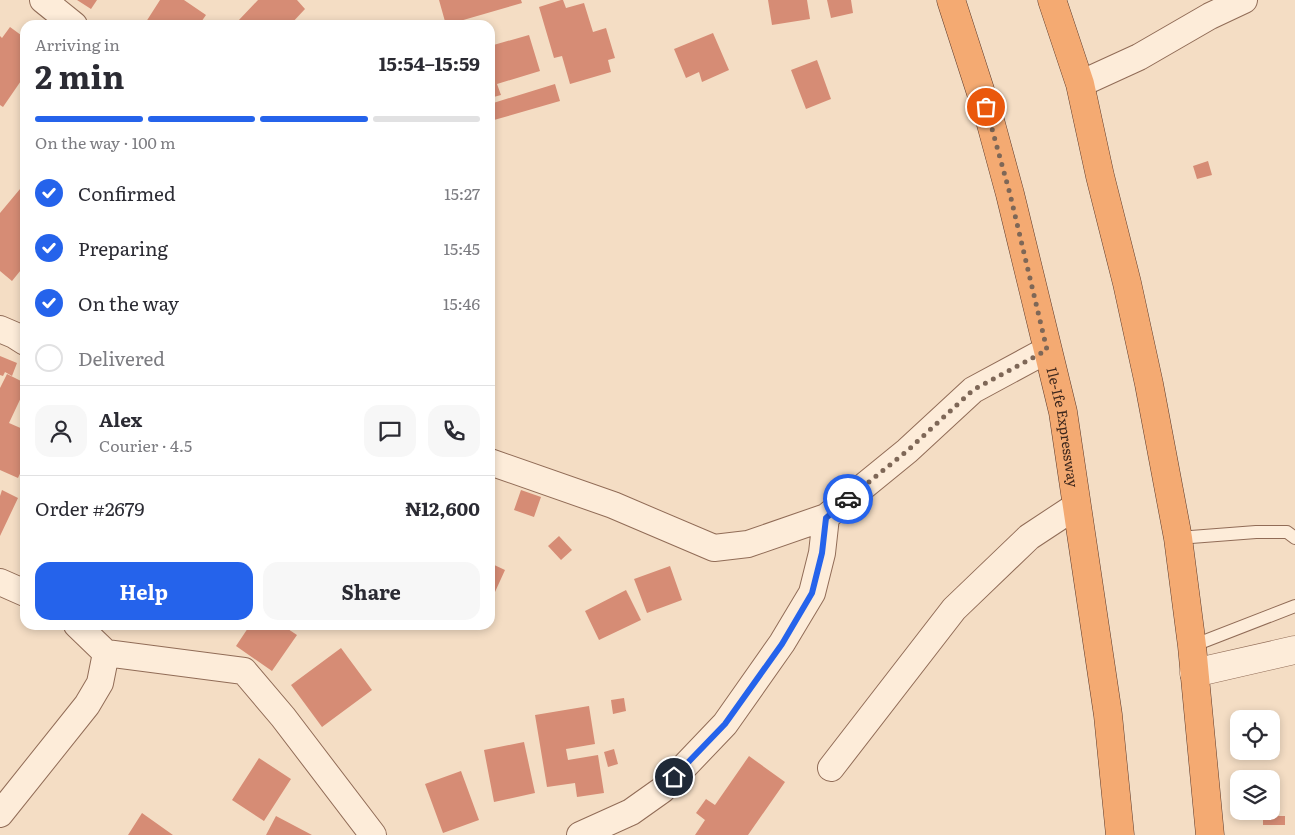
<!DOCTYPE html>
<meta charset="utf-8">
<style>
body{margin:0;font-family:Literata,serif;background:#f7f7f7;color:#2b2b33;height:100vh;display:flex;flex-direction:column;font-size:19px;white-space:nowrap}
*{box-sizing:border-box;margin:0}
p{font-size:16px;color:#7c7c81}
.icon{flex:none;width:28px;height:28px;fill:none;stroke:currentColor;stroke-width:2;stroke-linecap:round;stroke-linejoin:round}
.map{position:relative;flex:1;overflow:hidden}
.drawer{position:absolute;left:20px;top:20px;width:475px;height:610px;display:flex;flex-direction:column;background:#fff;border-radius:15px;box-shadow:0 2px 8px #0003}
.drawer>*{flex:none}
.tools{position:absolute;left:1230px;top:710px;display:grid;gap:10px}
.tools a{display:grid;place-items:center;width:50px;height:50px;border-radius:10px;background:#fff;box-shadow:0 2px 8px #0003;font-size:25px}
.pin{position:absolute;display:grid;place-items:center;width:42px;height:42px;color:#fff;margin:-21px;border:2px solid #fff;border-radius:50%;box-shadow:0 1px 5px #0007}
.courier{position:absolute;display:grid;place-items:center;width:50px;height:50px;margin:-25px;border:4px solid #2563eb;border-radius:50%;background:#fff;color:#222;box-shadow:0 1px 6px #0007}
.head em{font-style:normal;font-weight:700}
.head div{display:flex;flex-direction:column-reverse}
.head{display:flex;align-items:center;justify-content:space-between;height:85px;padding:0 15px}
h1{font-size:32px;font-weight:700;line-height:38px}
.bar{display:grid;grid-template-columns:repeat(4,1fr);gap:8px 5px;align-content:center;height:60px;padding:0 15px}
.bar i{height:6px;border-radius:4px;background:#e1e1e2}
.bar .on{background:#2563eb}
.bar p{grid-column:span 4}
.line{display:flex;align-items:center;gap:12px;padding:0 15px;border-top:1px solid #e1e1e2}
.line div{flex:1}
.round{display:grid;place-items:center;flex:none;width:52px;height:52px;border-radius:15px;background:#f7f7f7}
ol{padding:0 15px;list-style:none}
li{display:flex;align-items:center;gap:15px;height:55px}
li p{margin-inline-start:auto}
li .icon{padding:5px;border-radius:50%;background:#2563eb;color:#fff;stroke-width:4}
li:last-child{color:#7c7c81}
li i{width:28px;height:28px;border:2px solid #e1e1e2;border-radius:50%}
.cta{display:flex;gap:10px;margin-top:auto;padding:10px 15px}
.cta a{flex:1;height:58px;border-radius:15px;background:#2563eb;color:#fff;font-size:20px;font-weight:700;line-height:58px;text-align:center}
.cta a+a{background:#f7f7f7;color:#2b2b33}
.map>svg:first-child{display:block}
.building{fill:#d68c75}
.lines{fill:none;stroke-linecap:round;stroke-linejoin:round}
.service-casing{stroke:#916c57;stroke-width:14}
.minor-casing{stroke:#916c57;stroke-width:28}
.tertiary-casing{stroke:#916c57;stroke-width:29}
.trunk-casing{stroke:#5e3b2c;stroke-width:29}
.service{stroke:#fdecd9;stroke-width:12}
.minor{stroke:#fdecd9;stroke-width:26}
.tertiary{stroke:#fdecd9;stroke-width:28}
.trunk{stroke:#f4aa72;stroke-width:28}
.done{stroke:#7e6757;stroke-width:5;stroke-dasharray:0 9}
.route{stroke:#2563eb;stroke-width:6}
.labels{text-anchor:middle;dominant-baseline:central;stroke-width:4;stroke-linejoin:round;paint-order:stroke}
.street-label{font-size:14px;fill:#3f281d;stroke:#fae9d5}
</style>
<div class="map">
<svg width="1295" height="835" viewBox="0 0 1295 835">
<rect width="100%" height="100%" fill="#f4ddc4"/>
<path class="building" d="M77,0H97L91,9Z
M160,0H184L206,15L199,25H144Z
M258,0H297L305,9L290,25H242L238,21Z
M439,0H521L522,3L446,25Z
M561,0H563L566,8L584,3L593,32L606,28L615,58L608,60L611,72L570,84L562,56L554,58L539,7Z
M768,0H807L810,19L772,25Z
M827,0H851L853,13L831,18Z
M10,27L25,38V75L3,107L0,105V36L2,38Z
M713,33L729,70L702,82L699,72L686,78L674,49Z
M529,35L540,71L497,84L501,95L490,98V46Z
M817,60L831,99L806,109L791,70Z
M555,84L560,101L494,120L490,104Z
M1208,161L1212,175L1197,179L1193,166Z
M25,183V265L12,281L0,271V213Z
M0,356L17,363L12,376L5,372L3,376L0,375Z
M7,374L25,383V389L9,423L25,430V463L18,478L0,470V388Z
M2,490L18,498L0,536V496Z
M521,490L541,497L534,517L514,510Z
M559,536L572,550L561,560L548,546Z
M490,563L505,570L495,592L490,590Z
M670,566L682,600L647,613L634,579Z
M626,590L641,620L599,640L585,611Z
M250,625H282L297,635L272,671L236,646Z
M341,648L372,690L322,727L291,685Z
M624,698L626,711L613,714L611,700Z
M589,706L595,744L566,749L568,760L598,755L604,793L577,797L575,783L547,787L535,715Z
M524,742L535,793L494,802L484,750Z
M614,749L618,764L608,767L604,752Z
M749,756L785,782L748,835H695L705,820L696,813L706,799L715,805Z
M259,758L291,779L264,821L232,800Z
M461,771L479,820L443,833L425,784Z
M142,813L173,835H128Z
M276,816L312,835H266Z
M1263,816H1285V825H1263Z"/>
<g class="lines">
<g class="service-casing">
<path id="service" d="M1178,538L1256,532H1287L1295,538
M1192,646L1295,606"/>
</g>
<g class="minor-casing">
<path id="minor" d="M43,0L74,25
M1080,84L1139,57L1210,16L1244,0
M0,329L14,335L25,342
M490,462L613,505L714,548L748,544L826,517
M0,582L25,593
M77,625L106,653L244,671L283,717L373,835
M831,768L954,609L1029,537L1076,506
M0,814L87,705L100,683L106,653
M580,835L631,812L662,790L725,724L782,643L812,593L822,553L826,517L907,451L973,390L1047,350"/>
</g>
<g class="tertiary-casing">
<path id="tertiary" d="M1194,673L1295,650"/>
</g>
<g class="trunk-casing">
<g id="trunk">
<path id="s1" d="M951,0L991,124L1010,194L1063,412L1108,715L1120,835"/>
<path d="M1052,0L1080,84L1100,176L1127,283L1149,384L1178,538L1192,646L1210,835"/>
</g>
</g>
<use href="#service" class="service"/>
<use href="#minor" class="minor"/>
<use href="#tertiary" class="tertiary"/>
<use href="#trunk" class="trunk"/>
</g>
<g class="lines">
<path class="done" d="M848,499L907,451L973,390L1047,350L1010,194L986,107"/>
<path class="route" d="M674,777L725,724L782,644L812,593L822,553L826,518L848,499"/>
</g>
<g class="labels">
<g class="street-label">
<text stroke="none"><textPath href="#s1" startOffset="442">Ile-Ife Expressway</textPath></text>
</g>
</g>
</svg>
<div class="tools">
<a><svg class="icon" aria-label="locate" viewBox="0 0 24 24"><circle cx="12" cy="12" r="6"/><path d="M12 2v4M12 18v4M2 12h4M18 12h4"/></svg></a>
<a><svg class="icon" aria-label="layers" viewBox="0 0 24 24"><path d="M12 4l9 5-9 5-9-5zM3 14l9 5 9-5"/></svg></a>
</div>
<div class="pin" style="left:986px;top:107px;background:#ea580c"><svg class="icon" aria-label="bag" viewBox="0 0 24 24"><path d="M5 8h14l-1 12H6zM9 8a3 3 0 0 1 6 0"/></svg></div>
<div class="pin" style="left:674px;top:777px;background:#1f2937"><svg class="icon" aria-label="home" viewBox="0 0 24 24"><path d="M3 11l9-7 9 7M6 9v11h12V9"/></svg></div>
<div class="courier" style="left:848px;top:499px"><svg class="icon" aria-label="car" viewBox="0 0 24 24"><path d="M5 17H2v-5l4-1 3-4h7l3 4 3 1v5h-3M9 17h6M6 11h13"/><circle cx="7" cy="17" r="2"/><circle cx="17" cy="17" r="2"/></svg></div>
<section class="drawer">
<div class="head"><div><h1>2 min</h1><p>Arriving in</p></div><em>15:54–15:59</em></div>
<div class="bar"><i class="on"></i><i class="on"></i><i class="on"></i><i></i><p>On the way · 100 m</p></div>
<ol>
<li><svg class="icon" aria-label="check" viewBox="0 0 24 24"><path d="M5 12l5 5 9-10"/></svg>Confirmed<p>15:27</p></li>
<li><svg class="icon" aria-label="check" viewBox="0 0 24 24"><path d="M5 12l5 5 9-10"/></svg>Preparing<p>15:45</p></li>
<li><svg class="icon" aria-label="check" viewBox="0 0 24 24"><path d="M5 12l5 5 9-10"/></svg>On the way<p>15:46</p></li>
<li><i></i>Delivered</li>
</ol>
<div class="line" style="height:90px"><a class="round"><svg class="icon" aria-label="person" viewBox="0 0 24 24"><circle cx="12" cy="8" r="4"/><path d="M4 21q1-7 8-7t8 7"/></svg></a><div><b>Alex</b><p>Courier · 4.5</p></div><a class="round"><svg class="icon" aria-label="chat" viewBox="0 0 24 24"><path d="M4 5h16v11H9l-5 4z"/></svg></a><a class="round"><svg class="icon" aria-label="phone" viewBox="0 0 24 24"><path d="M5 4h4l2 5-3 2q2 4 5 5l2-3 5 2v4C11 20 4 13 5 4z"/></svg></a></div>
<div class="line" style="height:65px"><div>Order #2679</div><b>₦12,600</b></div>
<div class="cta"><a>Help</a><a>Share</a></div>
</section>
</div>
